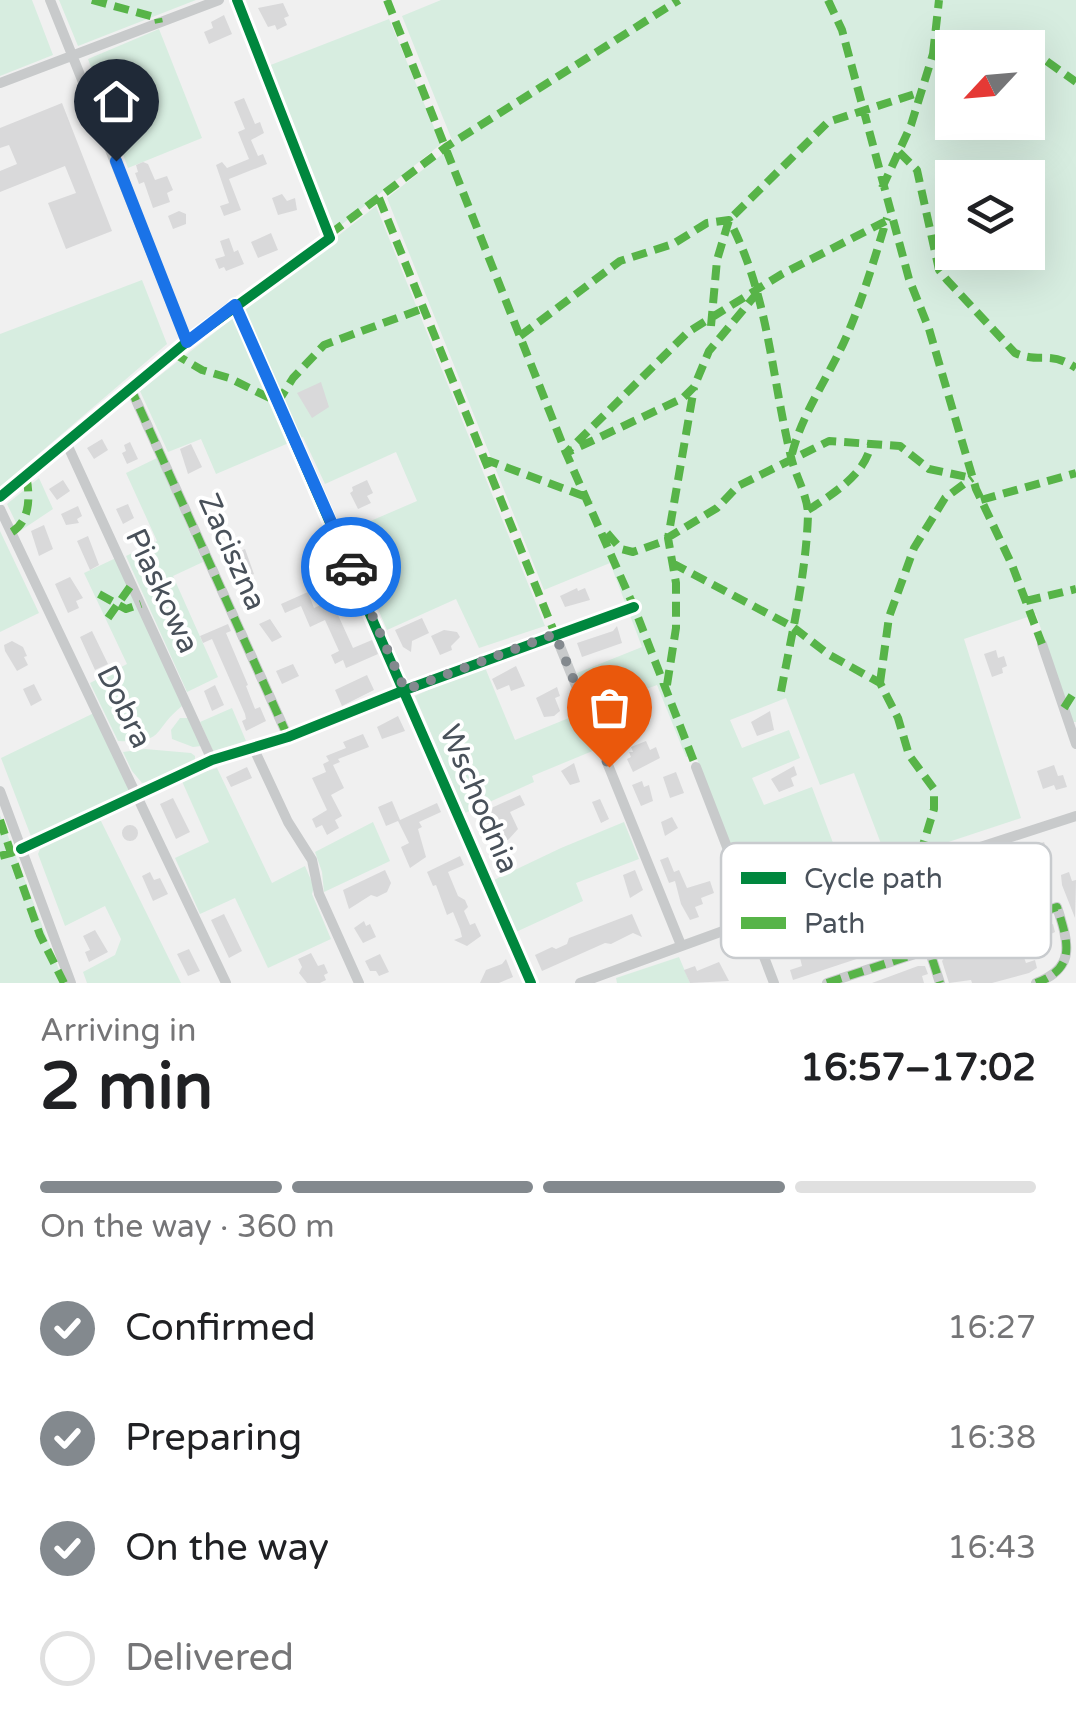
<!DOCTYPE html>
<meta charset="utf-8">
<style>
body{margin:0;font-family:"Varela Round",sans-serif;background:#f2f2f2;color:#202124;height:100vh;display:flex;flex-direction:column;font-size:38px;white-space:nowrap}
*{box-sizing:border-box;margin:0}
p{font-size:32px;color:#757577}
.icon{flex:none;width:55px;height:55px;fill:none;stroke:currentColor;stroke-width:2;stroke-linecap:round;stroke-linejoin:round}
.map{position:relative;height:983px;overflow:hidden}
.panel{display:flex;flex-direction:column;background:#fff;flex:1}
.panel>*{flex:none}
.needle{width:65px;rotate:244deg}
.controls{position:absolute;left:935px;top:30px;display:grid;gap:20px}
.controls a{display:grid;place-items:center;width:110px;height:110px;border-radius:0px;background:#fff;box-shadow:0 10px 40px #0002;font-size:50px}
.pin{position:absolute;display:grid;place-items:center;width:85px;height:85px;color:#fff;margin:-102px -42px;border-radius:50% 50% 50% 0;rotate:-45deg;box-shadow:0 0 10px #0007}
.pin .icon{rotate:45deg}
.courier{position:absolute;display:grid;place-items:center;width:100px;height:100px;margin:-50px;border:8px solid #1a73e8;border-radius:50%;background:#fff;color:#222;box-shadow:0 2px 12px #0007}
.head em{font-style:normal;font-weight:700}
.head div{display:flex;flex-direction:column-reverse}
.head{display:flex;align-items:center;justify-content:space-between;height:170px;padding:0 40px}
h1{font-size:65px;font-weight:700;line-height:75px}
.bar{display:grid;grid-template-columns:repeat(4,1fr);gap:15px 10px;align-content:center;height:120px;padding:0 40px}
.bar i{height:12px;border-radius:8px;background:#e0e0e0}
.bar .current{background:#83898e}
.bar p{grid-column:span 4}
ol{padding:0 40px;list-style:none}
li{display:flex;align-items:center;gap:30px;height:110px}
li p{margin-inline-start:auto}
li .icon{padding:10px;border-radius:50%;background:#83898e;color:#fff;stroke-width:4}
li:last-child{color:#757577}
li i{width:55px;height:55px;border:5px solid #e0e0e0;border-radius:50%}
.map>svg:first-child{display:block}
.green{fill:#d7ede0;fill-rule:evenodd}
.building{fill:#d9d9da;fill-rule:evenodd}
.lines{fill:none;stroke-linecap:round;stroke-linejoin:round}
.street{stroke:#c8cacb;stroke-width:10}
.quiet{stroke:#57b448;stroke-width:8;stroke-dasharray:15 8;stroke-linecap:butt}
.cycleway-casing{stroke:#fff;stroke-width:16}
.cycleway{stroke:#00873e;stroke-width:10}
.done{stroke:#83898e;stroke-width:10;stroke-dasharray:0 18}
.route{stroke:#1a73e8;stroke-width:12}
.labels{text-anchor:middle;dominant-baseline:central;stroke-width:8;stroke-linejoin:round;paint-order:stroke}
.street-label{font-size:30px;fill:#49515a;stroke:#fff}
.key{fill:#fff;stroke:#c8cbce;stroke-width:2.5}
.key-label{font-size:28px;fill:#49515a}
</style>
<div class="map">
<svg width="1076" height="983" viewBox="0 0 1076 983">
<rect width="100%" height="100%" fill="#f0f0f0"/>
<path class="green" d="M0,0H32L53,55L0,76Z
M59,0H196L78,46Z
M441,0H1076V722H1072L1036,614L964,639L1021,818L888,862L854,773L820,785L786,698L730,720L742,748L789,730L800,758L752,778L764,805L812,787L844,872L839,887L763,913L755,908L695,754L686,757L657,685L592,709L577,673L642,647L610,563L544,590L387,198L454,145L402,16ZM952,48H1028V122H952ZM952,178H1028V252H952Z
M389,19L441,144L335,230L268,66Z
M159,29L202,138L128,168L88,59Z
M376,206L545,626L479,648L456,599L387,630L345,532L417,501L396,452L325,484L303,437L216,474L201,439L168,452L140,391Z
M142,280L167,344L0,487V334Z
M157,458L203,562L173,576L218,677L187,692L126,556L157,541L126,473Z
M39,478L53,509L20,531L7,504Z
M0,531L39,613L0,632Z
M116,558L182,706C151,731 167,743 118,741L90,683L127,664L84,573Z
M484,665L515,740L581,713L595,750L532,776L534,782L465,813L415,696Z
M232,708L246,741L213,751L200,722Z
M94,713L132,790L32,839L1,758Z
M180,718H188L201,746L193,747L172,739L171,730Z
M145,749L191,753L195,756V763L151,782L142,783L132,771L123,752Z
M217,768L272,883L305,866L314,887L312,894L331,939L268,968L235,898L200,914L175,858L209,842L181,779Z
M0,815L64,983H0Z
M99,817L181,983H87L83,972L115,955L121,939L105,906L65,926L38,854L42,844Z
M373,822L390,861L324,892L322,872L315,852Z
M624,822L639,859L576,883L583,901L516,932L494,880L561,848Z
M679,957L690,983H617L616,978Z"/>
<path class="building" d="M283,3L289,16L284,18L287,25L277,30L275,25L268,27L258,8Z
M224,15L232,34L209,44L204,32L213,28L211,22Z
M244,98L255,124L260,122L264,133L251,140L258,156L263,154L267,164L229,179L241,210L224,216L220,206L229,203L216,165L222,162L227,168L249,159L238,132L245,129L234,102Z
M62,103L112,231L66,249L48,203L76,193L65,166L0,192V171L17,164L9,145L0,148V128Z
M143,162L148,164L155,180L167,176L173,190L167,193L170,202L153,208L144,182L139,184L135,173L138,172L136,165Z
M282,194L287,201L295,198L297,210L278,215L272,198Z
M179,211L186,214V224L173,229L168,216Z
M271,233L278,250L258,258L251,242Z
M229,238L234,252L238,250L244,264L226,271L224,267L219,269L215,259L225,256L220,241Z
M321,382L329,407L312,418L297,393Z
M102,439L108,450L94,459L87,448Z
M130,442L138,459L127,464L122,453L126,451L124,445Z
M191,444L202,467L188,474L180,449Z
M63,480L70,491L57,500L49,489Z
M367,480L373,493L367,496L371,503L358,509L350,493L353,491L352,487Z
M128,504L134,518L123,524L116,509Z
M78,506L82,516L77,519L79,523L66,525L61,514Z
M44,525L53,549L39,556L31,531Z
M88,536L99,565L90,570L77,541Z
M245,549L254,574L240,580L230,555Z
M70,577L83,598L76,601L79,608L68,613L55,584Z
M577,588L578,591L585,588L590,600L565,607L560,596Z
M308,592L314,608L346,594L352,609L338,615L353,648L372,640L378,654L346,668L343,660L335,664L331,655L339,651L325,620L310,627L301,606L285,613L281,604Z
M422,618L429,633L412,641L411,652L403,647L395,630Z
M270,619L282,637L272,642L259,624Z
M228,624L231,631L226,633L248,685L246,686L255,709L260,707L266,721L246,731L242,721L246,719L245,714L212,639L203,643L200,636Z
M617,626L622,643L582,657L577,643L613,631Z
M444,630L457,632L460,637L451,646L452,650L440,655L431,636Z
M92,631L108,664L95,670L80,637Z
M12,641L23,647L27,656L24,657L28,665L17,671L5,651L4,645Z
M996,650L998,658L1004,656L1007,666L1002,668L1003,673L992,677L984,654Z
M293,664L299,676L282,684L276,671Z
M516,666L525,686L511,691L509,685L497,690L492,679Z
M367,675L374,690L342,706L335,690Z
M34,684L42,700L31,706L23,689Z
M215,685L224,705L212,711L204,691Z
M557,687L560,696L555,698L560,711L554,716L544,717L536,698Z
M770,711L774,730L757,736L751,722Z
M398,716L405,731L382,739L377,727Z
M363,734L369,747L338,759L340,762L333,765L344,788L331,795L342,816L335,820L339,828L327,835L322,825L316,828L312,819L327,810L312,778L326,772L323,764L329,761L326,756L346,748L343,742Z
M646,741L650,750L656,747L660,758L633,772L627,759L631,757L629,752H633L631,747Z
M574,763L580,782L570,785L561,771Z
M1054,765L1058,776L1063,775L1067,787L1056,790L1054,785L1043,789L1037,771Z
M794,766L797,775L791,778L794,786L779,792L771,779Z
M247,767L252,778L231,787L226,777Z
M676,772L684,793L670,798L663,777Z
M642,781L644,787L649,785L653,801L641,806L632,785Z
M520,795L525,805L510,812L518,829L508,840L496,839L488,822L483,824L478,814Z
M173,798L190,832L176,839L160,804Z
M600,799L609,819L601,823L592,802Z
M392,801L400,820L437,803L441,812L419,822L422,827L418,829L426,857L410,868L401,847L409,843L398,821L386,826L378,807Z
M672,817L678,828L665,836L661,822Z
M122 833a8 8 0 1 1 16 0a8 8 0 1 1-16 0Z
M1044,842L1052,864L1039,868L1032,846Z
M460,856L464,865L448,872L458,896L465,900L468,907L464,911L470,925L475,923L481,936L467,946L454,940L462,937L460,929L453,912L447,915L436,885L433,886L427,872Z
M668,857L674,872L679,870L687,888L710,881L714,893L701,898L703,904L695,907L699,917L690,920L681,904L675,881L669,883L660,860Z
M385,870L391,883L387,892L377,897L371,895L349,909L343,890Z
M635,870L643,890L630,898L623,875Z
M150,872L154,880L160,878L168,894L153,901L142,876Z
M1069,872L1072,881L1076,880L1075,918L1062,885L1061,875Z
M878,913L881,921L872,924L877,940L898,933L896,927L904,924L907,933L914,931L917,939L793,980L790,970L802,966L800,958L817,953L812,936ZM851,931L857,949L840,954L834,936Z
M224,914L242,951L229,958L211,920Z
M632,914L642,937L633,933L611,944L605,943L542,971L535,955L552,947L556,949L567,944L569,938Z
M364,921L366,926L370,924L376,937L363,943L354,928Z
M1053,924L1055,932L1049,935L1052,944L1044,947L1041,940L1020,946L1026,963L1035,960L1037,968L1029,973L992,983H972L971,980L949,983L942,961L945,957Z
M95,930L108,952L89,962L85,952L90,950L83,936Z
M189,949L200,971L188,976L177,954Z
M311,953L318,966L324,964L328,973L324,975L326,980L320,983H307L299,973L302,967L298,959Z
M380,954L389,972L379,976L376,971H370L365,961Z
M506,959L513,977L499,983H480L486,970L502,964Z
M719,962L729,981L690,983L684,970L695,966L697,971Z
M918,966H925L928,974L922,976L924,983H872Z"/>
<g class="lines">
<path class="street" d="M50,0L187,342
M0,83L219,0
M235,305L531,983
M130,387L288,737
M66,442L212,760
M0,497L183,345L330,238L237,0
M0,509L226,983
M555,634L681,945
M1042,644L1076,744
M253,747L288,822L312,860L319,894L359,983
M696,767L749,904L756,936L774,983
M0,791L71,983
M21,849L212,760L288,737L405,690L634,607
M904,872L940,983
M580,983L734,927L1076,816
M827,983L1057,907C1069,944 1076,968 1036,983"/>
<path class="quiet" d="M92,0L158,18L159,23
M387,0L566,453L634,607L696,767
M828,0L842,30L909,279L929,329L976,489L1012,565L1042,644
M1028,48L1076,82
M933,54L939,0
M899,152L917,170L939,270L947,280L1015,353C1042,364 1049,350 1076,368
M882,188L911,125L933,54L946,41L969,39L1024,48
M379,198L555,634
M330,234L446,147L679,0
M758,292L709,351L694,387L683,398L566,453L688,332L782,274L886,221
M711,326L717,260L729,220L828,122L921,92
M520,336L620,261L673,244L707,223L729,220C769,296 771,375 791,457C795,475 808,496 808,515C806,576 791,637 780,697
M173,353L202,370L229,378L278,402L293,378L324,345L424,308
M130,387L288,737
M792,454C802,414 827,379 844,342C862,302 874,260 887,218
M484,459L586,497L589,503
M981,500L1076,473
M808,510C833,494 867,473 871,443
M12,532C31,520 30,495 26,475
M607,533L621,549L633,552L659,543L717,508L738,486L829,441L900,446L929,469L972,478
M672,563L793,627L828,654L880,683L898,718L909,755L934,789V809L916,868
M99,594L126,609L141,604
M1026,601L1076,589
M108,618L132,584
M880,683L889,617L914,548L945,498L972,478
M667,685L676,628V583L668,538L694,388
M1064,708L1076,689
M0,820L11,853L20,849
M0,856L11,853L40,935L64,983
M904,872L940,983
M827,983L1057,907C1069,944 1076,968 1036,983"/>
<g class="cycleway-casing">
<path id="cycleway" d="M235,305L531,983
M0,497L183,345L330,238L237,0
M21,849L212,760L288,737L405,690L634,607"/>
</g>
<use href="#cycleway" class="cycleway"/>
</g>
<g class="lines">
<path class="done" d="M351,567L405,690L555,634L609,767"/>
<path class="route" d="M116,161L187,342L235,305L351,567"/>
</g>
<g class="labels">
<g class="street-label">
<text transform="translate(232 552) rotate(66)">Zaciszna</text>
<text transform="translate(162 591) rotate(65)">Piaskowa</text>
<text transform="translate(124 707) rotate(64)">Dobra</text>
<text transform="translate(479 799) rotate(67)">Wschodnia</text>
</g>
</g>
<rect x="721" y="843" width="330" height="115" rx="15" class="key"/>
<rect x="741" y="872" width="45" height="12" fill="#00873e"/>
<rect x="741" y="917" width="45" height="12" fill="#57b448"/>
<g class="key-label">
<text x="804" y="888">Cycle path</text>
<text x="804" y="933">Path</text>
</g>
</svg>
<div class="controls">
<a><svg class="needle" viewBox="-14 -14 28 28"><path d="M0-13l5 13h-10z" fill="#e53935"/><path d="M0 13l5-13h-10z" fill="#757577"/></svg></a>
<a><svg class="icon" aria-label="layers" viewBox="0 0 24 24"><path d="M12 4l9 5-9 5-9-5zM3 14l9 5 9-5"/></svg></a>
</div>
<div class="pin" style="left:609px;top:767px;background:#ea580c"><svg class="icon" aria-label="bag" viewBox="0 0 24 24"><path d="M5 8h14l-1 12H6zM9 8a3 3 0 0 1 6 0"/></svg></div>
<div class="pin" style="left:116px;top:161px;background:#1f2937"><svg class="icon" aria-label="home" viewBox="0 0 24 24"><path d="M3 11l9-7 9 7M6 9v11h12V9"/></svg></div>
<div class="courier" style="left:351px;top:567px"><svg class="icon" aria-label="car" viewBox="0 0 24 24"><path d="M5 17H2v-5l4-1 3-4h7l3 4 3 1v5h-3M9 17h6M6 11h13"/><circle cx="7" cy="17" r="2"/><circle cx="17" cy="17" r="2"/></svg></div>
</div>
<section class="panel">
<div class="head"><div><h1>2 min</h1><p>Arriving in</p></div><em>16:57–17:02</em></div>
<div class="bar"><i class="current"></i><i class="current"></i><i class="current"></i><i></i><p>On the way · 360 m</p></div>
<ol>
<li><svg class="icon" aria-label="check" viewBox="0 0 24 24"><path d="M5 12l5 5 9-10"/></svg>Confirmed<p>16:27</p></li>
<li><svg class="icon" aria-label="check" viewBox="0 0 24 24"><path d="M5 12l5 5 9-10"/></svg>Preparing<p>16:38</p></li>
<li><svg class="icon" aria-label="check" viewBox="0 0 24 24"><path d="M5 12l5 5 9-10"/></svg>On the way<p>16:43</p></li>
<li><i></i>Delivered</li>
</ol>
</section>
